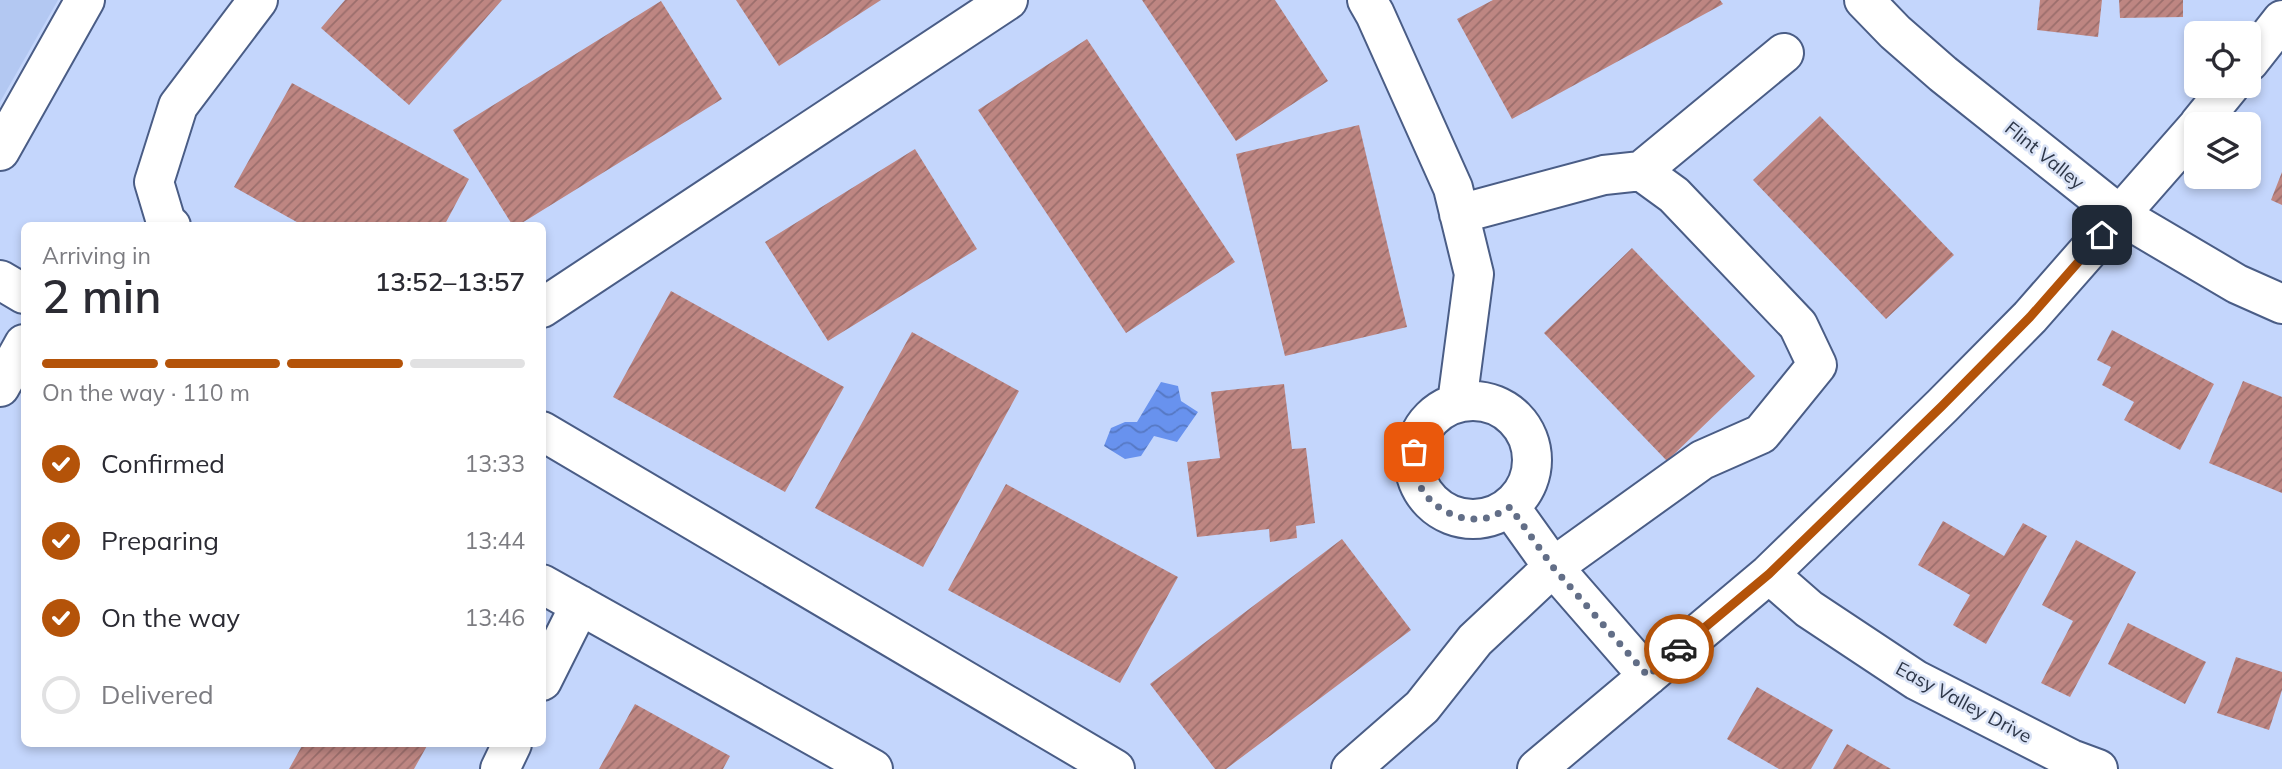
<!DOCTYPE html>
<meta charset="utf-8">
<style>
body{margin:0;font-family:Mulish,sans-serif;background:#f2f2f3;color:#2b2b33;height:100vh;display:flex;flex-direction:column;font-size:26px;white-space:nowrap}
*{box-sizing:border-box;margin:0}
p{font-size:23px;color:#7c7c81}
.icon{flex:none;width:38px;height:38px;fill:none;stroke:currentColor;stroke-width:2;stroke-linecap:round;stroke-linejoin:round}
.map{position:relative;flex:1;overflow:hidden}
.side{position:absolute;left:21px;top:222px;width:525px;height:525px;display:flex;flex-direction:column;background:#fff;border-radius:10px;box-shadow:0 4px 10px #0003}
.side>*{flex:none}
.controls{position:absolute;left:2184px;top:21px;display:grid;gap:14px}
.controls a{display:grid;place-items:center;width:77px;height:77px;border-radius:10px;background:#fff;box-shadow:0 4px 10px #0003;font-size:35px}
.pin{position:absolute;display:grid;place-items:center;width:60px;height:60px;color:#fff;margin:-30px;border-radius:14px;box-shadow:0 4px 10px #0006}
.courier{position:absolute;display:grid;place-items:center;width:70px;height:70px;margin:-35px;border:5px solid #b45309;border-radius:50%;background:#fff;color:#222;box-shadow:0 2px 9px #0007}
.overview em{font-style:normal;font-weight:600}
.overview div{display:flex;flex-direction:column-reverse}
.overview{display:flex;align-items:center;justify-content:space-between;height:119px;padding:0 21px}
h1{font-size:46px;font-weight:600;line-height:52px}
.bar{display:grid;grid-template-columns:repeat(4,1fr);gap:10px 7px;align-content:center;height:84px;padding:0 21px}
.bar i{height:9px;border-radius:5px;background:#e1e1e2}
.bar .current{background:#b45309}
.bar p{grid-column:span 4}
ol{padding:0 21px;list-style:none}
li{display:flex;align-items:center;gap:21px;height:77px}
li p{margin-inline-start:auto}
li .icon{padding:7px;border-radius:50%;background:#b45309;color:#fff;stroke-width:4}
li:last-child{color:#7c7c81}
li i{width:38px;height:38px;border:4px solid #e1e1e2;border-radius:50%}
.map>svg:first-child{display:block}
.built{fill:#b3c8f2}
.water{fill:url(#water-waves)}
.building{fill:url(#building-hatch)}
.lines{fill:none;stroke-linecap:round;stroke-linejoin:round}
.minor-casing{stroke:#4a5d86;stroke-width:42}
.minor{stroke:#fff;stroke-width:38}
.done{stroke:#626e87;stroke-width:7;stroke-dasharray:0 12.6}
.route{stroke:#b45309;stroke-width:9}
.labels{text-anchor:middle;dominant-baseline:central;stroke-width:5;stroke-linejoin:round;paint-order:stroke}
.street-label{font-size:19px;fill:#2d3648;stroke:#dae3f6}
</style>
<div class="map">
<svg width="2282" height="769" viewBox="0 0 2282 769">
<defs>
<pattern id="water-waves" width="16" height="10" patternUnits="userSpaceOnUse" patternTransform="scale(1.75)"><rect width="16" height="10" fill="#6892ee"/><path d="M0 5q4-4 8 0t8 0" fill="none" stroke="#5678c3"/></pattern>
<pattern id="building-hatch" width="6" height="6" patternUnits="userSpaceOnUse" patternTransform="scale(1.75)"><rect width="6" height="6" fill="#be8682"/><path d="M-1 1l2-2M0 6l6-6M5 7l2-2" fill="none" stroke="#9b6e6c"/></pattern>
</defs>
<rect width="100%" height="100%" fill="#c4d6fc"/>
<path class="built" d="M0,0H58L0,102Z"/>
<path class="water" d="M1161,382L1178,386L1181,401L1198,412L1177,442L1154,436L1141,456L1125,459L1104,446L1111,428L1125,422H1137Z"/>
<path class="building" d="M345,0H502L409,105L321,28Z
M736,0H881L779,66Z
M1142,0H1275L1328,81L1236,141Z
M1493,0H1720L1723,4L1512,119L1457,19Z
M2040,0H2102L2098,37L2037,30Z
M2119,0H2183V17L2120,18Z
M661,1L722,99L517,226H513L453,130Z
M1087,39L1235,262L1126,333L978,110Z
M292,83L469,179L444,226H304L234,187Z
M1820,116L1954,255L1886,319L1753,180Z
M1359,125L1407,327L1285,356L1236,154Z
M915,149L977,249L828,341L765,242Z
M2282,172V205L2271,200Z
M1632,248L1755,376L1667,461L1544,333Z
M671,291L844,387L785,492L613,397Z
M2112,330L2214,384L2180,450L2124,420L2134,402L2102,385L2111,367L2097,360Z
M912,332L1019,391L923,567L815,508Z
M2243,381L2282,397V493L2209,463Z
M1284,384L1292,449L1306,448L1315,523L1296,526L1297,538L1270,542L1269,529L1197,537L1187,462L1220,458L1211,392Z
M1006,484L1178,577L1120,683L948,590Z
M1943,521L2004,556L2023,523L2047,536L1986,644L1953,625L1970,595L1918,565Z
M1342,539L1411,630L1226,769H1215L1150,684Z
M2076,540L2136,572L2070,697L2041,683L2073,621L2042,605Z
M2128,623L2206,662L2185,704L2108,664Z
M2236,657L2282,672V690L2269,730L2217,713Z
M1757,687L1833,730L1811,769H1779L1727,739Z
M635,704L730,756L723,769H599Z
M303,744H428L414,769H289Z
M1847,744L1891,769H1833Z"/>
<g class="lines">
<g class="minor-casing">
<path id="minor" d="M1367,0L1375,14L1453,188L1474,274L1457,403
M1864,0L1895,32L1943,74L2120,215L2237,284L2282,304
M2249,62L2282,20
M2199,124L2230,86
M0,151L85,0
M1641,171L1784,53
M171,226L166,222L154,182L178,106L258,0
M0,280L24,294
M542,308L1008,0
M0,387L24,344
M1414 460a59 59 0 1 1 118 0a59 59 0 1 1-118 0Z
M542,431L1115,769
M1510,507L1553,567L1648,676
M1769,574L1809,609L1916,680L2071,759L2098,769
M542,584L873,769
M542,681L580,605
M500,769L512,744
M1351,769L1422,707L1475,640L1553,567L1702,460L1761,434L1817,365L1798,325L1674,195L1641,171L1604,175L1459,214
M1537,769L1769,574L1942,406L2030,317L2196,128"/>
</g>
<use href="#minor" class="minor"/>
</g>
<g class="lines">
<path class="done" d="M1414,452C1415,459 1414,468 1416,475C1423,505 1460,526 1490,517C1497,515 1504,510 1510,507L1553,567L1648,676L1679,649"/>
<path class="route" d="M1679,649L1769,574L1942,406L2030,317L2102,235"/>
</g>
<g class="labels">
<g class="street-label">
<text transform="translate(2045 155) rotate(39)">Flint Valley</text>
<text transform="translate(1964 702) rotate(28)">Easy Valley Drive</text>
</g>
</g>
</svg>
<div class="controls">
<a><svg class="icon" aria-label="locate" viewBox="0 0 24 24"><circle cx="12" cy="12" r="6"/><path d="M12 2v4M12 18v4M2 12h4M18 12h4"/></svg></a>
<a><svg class="icon" aria-label="layers" viewBox="0 0 24 24"><path d="M12 4l9 5-9 5-9-5zM3 14l9 5 9-5"/></svg></a>
</div>
<div class="pin" style="left:1414px;top:452px;background:#ea580c"><svg class="icon" aria-label="bag" viewBox="0 0 24 24"><path d="M5 8h14l-1 12H6zM9 8a3 3 0 0 1 6 0"/></svg></div>
<div class="pin" style="left:2102px;top:235px;background:#1f2937"><svg class="icon" aria-label="home" viewBox="0 0 24 24"><path d="M3 11l9-7 9 7M6 9v11h12V9"/></svg></div>
<div class="courier" style="left:1679px;top:649px"><svg class="icon" aria-label="car" viewBox="0 0 24 24"><path d="M5 17H2v-5l4-1 3-4h7l3 4 3 1v5h-3M9 17h6M6 11h13"/><circle cx="7" cy="17" r="2"/><circle cx="17" cy="17" r="2"/></svg></div>
<section class="side">
<div class="overview"><div><h1>2 min</h1><p>Arriving in</p></div><em>13:52–13:57</em></div>
<div class="bar"><i class="current"></i><i class="current"></i><i class="current"></i><i></i><p>On the way · 110 m</p></div>
<ol>
<li><svg class="icon" aria-label="check" viewBox="0 0 24 24"><path d="M5 12l5 5 9-10"/></svg>Confirmed<p>13:33</p></li>
<li><svg class="icon" aria-label="check" viewBox="0 0 24 24"><path d="M5 12l5 5 9-10"/></svg>Preparing<p>13:44</p></li>
<li><svg class="icon" aria-label="check" viewBox="0 0 24 24"><path d="M5 12l5 5 9-10"/></svg>On the way<p>13:46</p></li>
<li><i></i>Delivered</li>
</ol>
</section>
</div>
